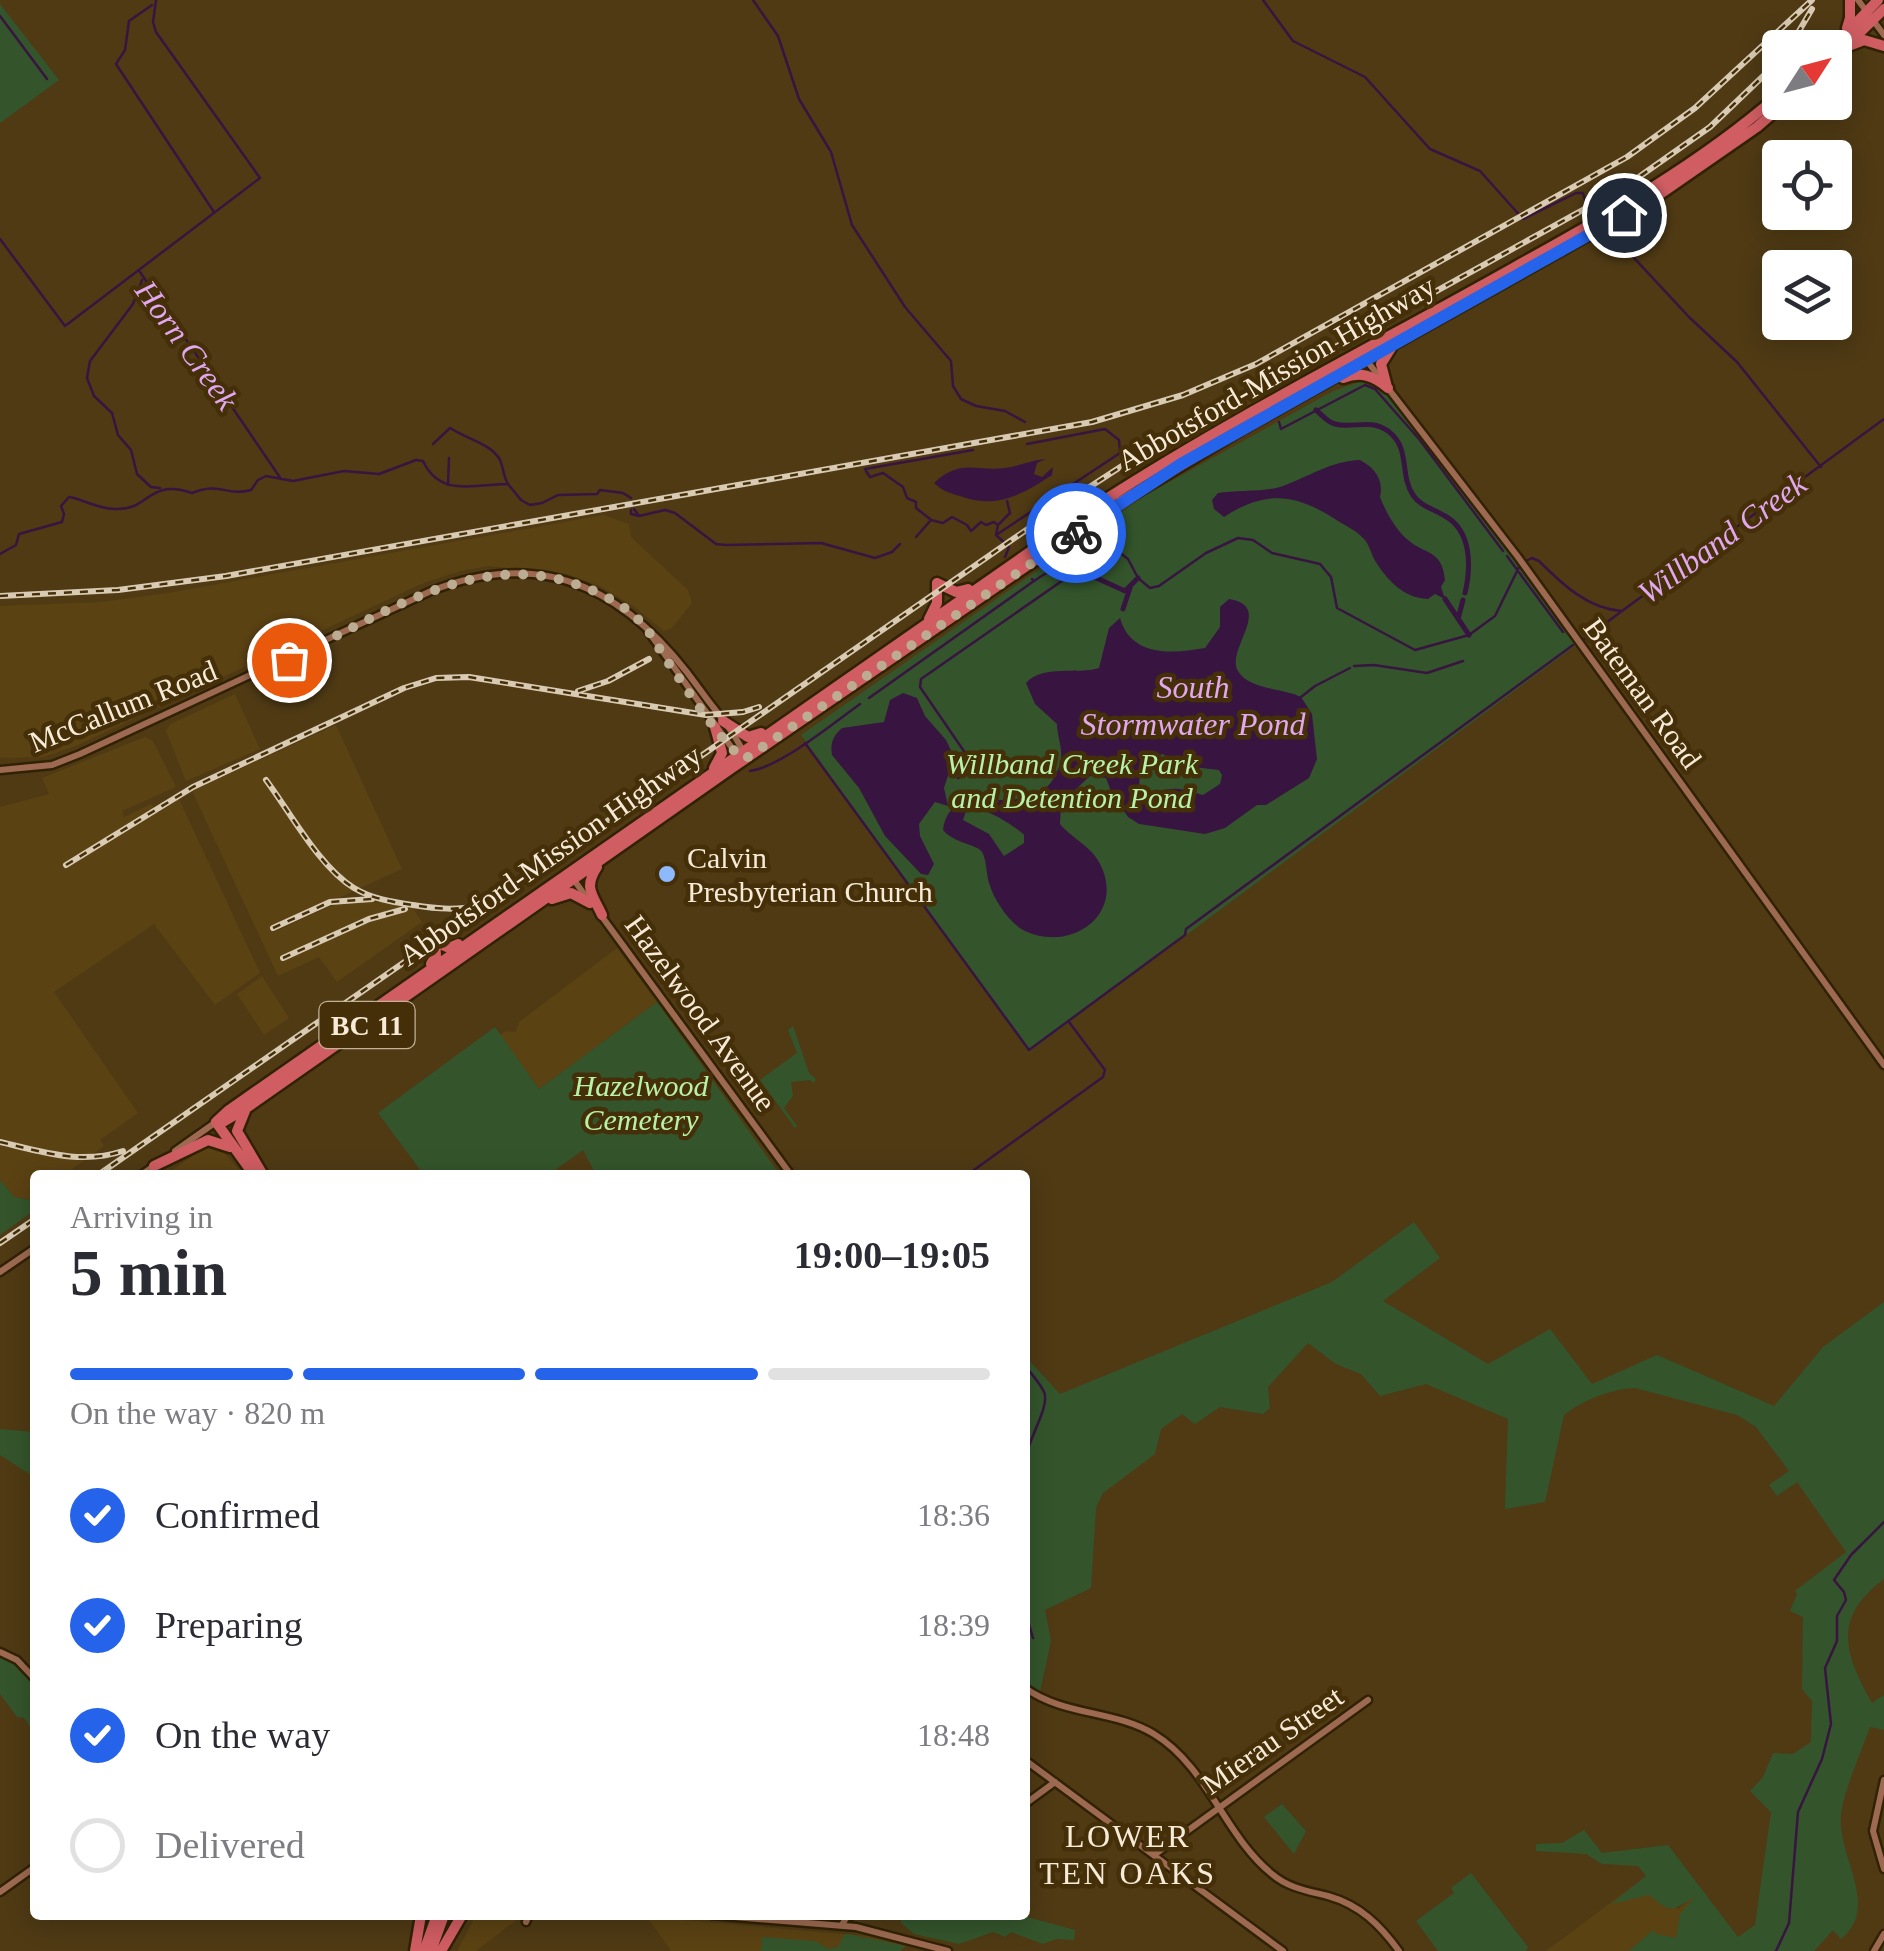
<!DOCTYPE html>
<meta charset="utf-8">
<style>
body{margin:0;font-family:"Times New Roman",serif;background:#f2f2f3;color:#2b2b33;height:100vh;display:flex;flex-direction:column;font-size:38px;white-space:nowrap}
*{box-sizing:border-box;margin:0}
p{font-size:32px;color:#7c7c81}
.icon{flex:none;width:55px;height:55px;fill:none;stroke:currentColor;stroke-width:2;stroke-linecap:round;stroke-linejoin:round}
.map{position:relative;flex:1;overflow:hidden}
.side{position:absolute;left:30px;top:1170px;width:1000px;height:750px;display:flex;flex-direction:column;background:#fff;border-radius:10px;box-shadow:0 5px 25px #0003}
.side>*{flex:none}
.needle{width:65px;rotate:54deg}
.controls{position:absolute;left:1762px;top:30px;display:grid;gap:20px}
.controls a{display:grid;place-items:center;width:90px;height:90px;border-radius:10px;background:#fff;box-shadow:0 5px 25px #0003;font-size:50px}
.pin{position:absolute;display:grid;place-items:center;width:85px;height:85px;color:#fff;margin:-42px;border:5px solid #fff;border-radius:50%;box-shadow:0 2px 10px #0007}
.courier{position:absolute;display:grid;place-items:center;width:100px;height:100px;margin:-50px;border:8px solid #2563eb;border-radius:50%;background:#fff;color:#222;box-shadow:0 2px 12px #0007}
.summary em{font-style:normal;font-weight:800}
.summary div{display:flex;flex-direction:column-reverse}
.summary{display:flex;align-items:center;justify-content:space-between;height:170px;padding:0 40px}
h1{font-size:65px;font-weight:800;line-height:75px}
.bar{display:grid;grid-template-columns:repeat(4,1fr);gap:15px 10px;align-content:center;height:120px;padding:0 40px}
.bar i{height:12px;border-radius:8px;background:#e1e1e2}
.bar .selected{background:#2563eb}
.bar p{grid-column:span 4}
ol{padding:0 40px;list-style:none}
li{display:flex;align-items:center;gap:30px;height:110px}
li p{margin-inline-start:auto}
li .icon{padding:10px;border-radius:50%;background:#2563eb;color:#fff;stroke-width:4}
li:last-child{color:#7c7c81}
li i{width:55px;height:55px;border:5px solid #e1e1e2;border-radius:50%}
.map>svg:first-child{display:block}
.built{fill:#5b4213}
.green{fill:#34552c}
.water{fill:#371540;fill-rule:evenodd}
.lines{fill:none;stroke-linecap:round;stroke-linejoin:round}
.stream{stroke:#371540;stroke-width:2.5}
.canal{stroke:#371540;stroke-width:5}
.secondary-casing{stroke:#312205;stroke-width:11}
.highway-casing{stroke:#312205;stroke-width:15}
.secondary{stroke:#9d6a51;stroke-width:6}
.highway{stroke:#cf5d62;stroke-width:10}
.rail-casing{stroke:#d9cbb3;stroke-width:6}
.rail{stroke:#442f08;stroke-width:2.5;stroke-dasharray:8;stroke-linecap:butt}
.done{stroke:#bcac92;stroke-width:10;stroke-dasharray:0 18}
.route{stroke:#2563eb;stroke-width:12}
.poi-dot{fill:#8eb9fd;stroke:#442f08;stroke-width:4}
.labels{text-anchor:middle;dominant-baseline:central;stroke-width:9;stroke-linejoin:round;paint-order:stroke}
.shield{fill:#442f08;stroke:#c1b298;stroke-width:2.5}
.shield-label{font-size:28px;font-weight:bold;fill:#f7ead6}
.street-label{font-size:30px;fill:#f7ead6;stroke:#442f08}
.park-label{font-size:30px;font-style:italic;fill:#b7f2a8;stroke:#442f08}
.poi-label{font-size:30px;fill:#f7ead6;stroke:#442f08;text-anchor:start}
.water-label{font-size:32px;font-style:italic;fill:#e1a7ef;stroke:#442f08}
.neighbourhood-label{font-size:32px;letter-spacing:2.5px;fill:#f7ead6;stroke:#442f08}
</style>
<div class="map">
<svg width="1884" height="1951" viewBox="0 0 1884 1951">
<rect width="100%" height="100%" fill="#4f3a14"/>
<path class="built" d="M604,515L629,524L631,537L688,590L692,603L671,629L664,631L635,607L600,586L567,574L489,566L461,571L421,584L76,746L44,757L0,758V606L101,602L168,593Z
M235,694L260,749L186,781L166,731L170,724Z
M336,725L402,869L272,929L274,932L337,903L361,900L412,907L422,922L337,982L319,957L278,976L192,791Z
M145,737L153,741L176,787L122,811L124,817L151,804L158,813L179,799L260,973L215,1005L154,924L54,992L138,1113L100,1140L104,1146L64,1175H35V1196L30,1200L14,1197L0,1180V807L49,794L42,778Z
M617,948L657,1002L539,1089L500,1035L506,1031L516,1032L519,1022Z
M262,976L289,1018L264,1035L237,994Z
M204,1148L221,1149L244,1175H165Z
M1637,1883L1678,1909L1694,1896L1738,1937L1718,1951H1546Z
M476,1915H523L476,1951H457Z
M647,1917L868,1936L906,1946L900,1951H671Z"/>
<path class="green" d="M0,4L59,80L0,123Z
M1368,379C1403,403 1427,444 1453,478C1495,532 1540,587 1576,645L1029,1052L801,735L1146,495L1333,391Z
M657,1002L780,1175H596L583,1150L548,1175H424L378,1113L495,1027L539,1089Z
M793,1026L809,1073L816,1079L814,1083L810,1080L791,1082L793,1096L784,1108L797,1126L795,1128L760,1080L797,1053L788,1030Z
M0,1180L14,1197L35,1201V1210L0,1235Z
M1414,1222L1440,1258L1383,1301L1488,1364L1550,1329L1592,1384L1657,1355L1774,1406L1823,1347L1884,1302V1579C1832,1618 1844,1653 1872,1703L1884,1695V1730L1870,1727C1862,1750 1843,1792 1841,1815C1837,1857 1881,1906 1841,1939L1833,1930L1814,1951H1629L1653,1930L1656,1934L1676,1938L1680,1914L1695,1897C1672,1910 1673,1915 1649,1895L1611,1904L1646,1876L1638,1866L1602,1864L1586,1854L1536,1851V1844L1562,1843L1584,1830L1602,1853L1668,1845L1738,1937L1755,1925L1771,1812L1750,1791L1763,1777L1773,1753L1793,1754L1811,1742L1812,1701L1802,1689L1803,1617L1790,1611L1797,1594L1795,1591L1846,1552L1797,1482L1777,1496L1769,1485L1789,1471L1756,1427L1737,1415L1635,1388C1611,1389 1583,1400 1564,1415L1545,1502L1505,1509L1508,1419L1426,1384L1380,1396L1361,1374L1336,1364L1308,1343L1268,1387L1270,1408L1263,1414L1220,1407L1195,1424L1182,1414L1161,1429L1155,1454L1103,1493L1096,1508L1091,1588L1045,1610L1051,1641L1040,1692L1025,1682V1356L1060,1394L1332,1282Z
M0,1429L35,1432V1473L31,1475L0,1455Z
M0,1657C40,1674 35,1695 35,1733L24,1718L17,1717L0,1694Z
M1282,1804L1306,1831L1294,1854L1264,1817Z
M1471,1873L1528,1947L1526,1951H1438L1416,1921L1454,1893L1451,1888Z
M906,1915H938L943,1919L950,1915H1020L1075,1930L1074,1940L1056,1939L1043,1944L1011,1932L1005,1937L993,1932L959,1944L914,1934L901,1923V1916Z
M848,1934L906,1946L900,1951H761L762,1937L815,1941L829,1949L838,1947L844,1935Z"/>
<path class="water" d="M1046,459L1037,463L1034,474L1042,477L1053,467L1052,475C1023,494 998,509 963,497C952,494 942,491 934,483C961,458 976,472 1005,468C1019,466 1031,460 1046,459Z
M1360,460C1375,468 1384,480 1380,497C1386,512 1395,529 1408,540C1425,555 1442,549 1445,580L1441,587L1445,599L1435,594L1428,599C1403,598 1387,580 1374,559C1371,553 1369,544 1364,539C1357,531 1346,526 1338,521C1297,494 1267,489 1224,517L1214,509L1212,500L1218,493C1236,490 1268,492 1283,486C1310,476 1331,461 1360,460Z
M1229,599C1275,606 1225,650 1238,671C1249,690 1284,688 1301,697L1312,714L1317,759L1309,778L1266,805H1257L1225,828L1205,834L1139,824L1128,817L1112,794L1106,778L1090,776L1061,803L1060,824C1073,840 1093,846 1102,868C1123,917 1069,952 1025,931C1009,923 994,900 989,883C986,873 987,861 982,852C977,844 955,844 943,830C951,768 1039,834 1060,764C1064,750 1057,737 1057,724L1035,704L1026,683C1042,664 1078,675 1099,668L1109,628L1120,618C1131,657 1172,654 1205,648L1220,627V607ZM1162,754L1193,767L1219,770L1222,775L1220,784L1203,795C1195,793 1186,789 1178,789C1163,787 1151,798 1139,785L1141,768ZM973,807C986,809 1014,825 1024,835V843L1004,856L989,834L963,820L966,811Z
M903,693L917,698L925,716L946,740L954,757L944,788L948,806L935,802L919,824L920,836L934,864L928,875L921,874L885,836L859,788L832,755C830,743 833,736 842,728L884,722L890,700Z"/>
<g class="lines">
<path class="stream" d="M753,0L778,36L799,99L831,152L852,225L905,307L951,361L953,386L961,399L976,406L1005,411L1025,422
M1263,0L1293,41L1365,77L1430,149L1480,171L1523,219L1576,193H1583L1585,200
M152,5L129,21L125,50L116,64L214,212
M0,16L47,79
M1611,234L1615,239H1622V245L1689,317L1737,362L1821,467
M0,239L65,326L260,178L156,32L153,22L156,0
M140,272L281,479
M142,280L133,304L90,361L87,378L94,396L112,413L118,435L131,450L137,474L151,487L160,488
M1279,422L1281,429L1365,385L1375,389L1419,439L1503,551
M433,444L450,428C465,438 492,444 500,460C504,469 503,476 508,484
M865,469L973,450
M866,471L870,477L883,473L903,487L907,498L916,502V508L930,519
M448,485L449,458
M634,509L639,516L665,510L675,513L716,544L726,545L821,543L875,558L892,552L900,544
M631,510V514L639,516
M999,524L1010,513L1007,501
M996,535L1120,453L1119,440L1105,429L1027,444
M916,537L931,520L943,523L952,517L967,525L971,531L981,522L986,525L994,522L998,525L996,535L1009,547L1005,557
M0,554L16,545L19,534L62,522L64,514L61,506L69,497C86,500 97,509 115,509C150,511 147,478 192,493C221,481 226,497 251,490L258,480L266,476L293,481L344,471L379,474L416,460L423,461C440,498 476,484 508,484L521,500L530,505L542,503L558,495L597,494L600,490L623,493L631,498
M1507,556L1563,632
M1526,561L1532,558L1539,561C1562,584 1588,609 1622,611L1884,419
M1032,579L1034,581L1092,543L1106,542L1128,559L1138,578L1150,588L1159,586L1206,553L1238,538L1253,540L1272,553L1320,564L1331,577L1337,608L1415,650L1469,635L1495,616L1520,565
M1583,640L1622,611
M1354,666L1374,665L1427,673L1463,661
M1301,697L1315,686L1350,668
M869,698L1034,581
M805,743L1029,1050L1185,935L1186,929L1573,645
M750,771C780,767 834,723 860,704
M958,778L968,772L970,760L920,687L921,679L1079,569
M918,893L922,881
M967,1175L1103,1077L1105,1070L1069,1022
M1025,1365C1031,1374 1040,1383 1044,1392C1051,1406 1026,1442 1025,1462
M1025,1511V1523
M1025,1611L1033,1638
M1776,1951L1789,1923L1798,1812L1822,1759L1831,1724L1825,1668L1837,1641V1616L1846,1600L1844,1592L1834,1580L1851,1555L1884,1522"/>
<path class="canal" d="M1316,410C1322,415 1327,422 1335,424C1353,429 1370,418 1388,431C1411,448 1399,474 1413,495C1420,506 1433,509 1445,516C1472,531 1471,567 1465,593
M1079,569L1086,573
M1092,576L1125,591L1138,578
M1445,599L1469,635
M1123,609L1130,588
M1458,619L1463,600"/>
<g class="secondary-casing">
<path id="secondary" d="M1858,0L1884,35
M1364,357L1518,557L1884,1065
M648,631L737,755
M0,770L52,765L80,754L431,591C549,544 633,595 701,691C715,711 735,732 744,754
M574,880L589,901
M600,914L791,1175
M175,1151L216,1122
M141,1175L157,1164
M0,1272L35,1248
M0,1652L17,1660L35,1679
M1025,1688C1064,1716 1114,1710 1154,1734C1208,1767 1224,1835 1272,1874C1288,1888 1308,1891 1328,1896C1360,1905 1380,1925 1399,1951
M1025,1760L1283,1951
M1884,1780L1873,1831L1884,1869
M1025,1804L1055,1782
M1154,1855L1368,1700
M0,1892L35,1867
M711,1915L856,1927L948,1951
M526,1922L529,1915
M842,1925L846,1918L853,1915
M1874,1951L1884,1934"/>
</g>
<g class="highway-casing">
<path id="highway" d="M1847,28L1850,18V0
M1851,45L1864,40L1884,46
M1832,48L1878,0
M1835,57L1884,9
M1343,378C1361,371 1374,376 1388,388
M1387,387L1381,364L1391,348
M937,583L956,592L968,589
M929,619L937,603V583
M723,721L748,737L761,733
M714,768L722,753L715,727
M597,867C583,888 593,895 602,915
M552,899L571,893L590,903
M431,964L436,955L435,942L449,948L458,944
M245,1111L237,1131L263,1175
M223,1122L245,1109L732,768L1120,502L1240,430L1656,197L1757,127L1786,102
M154,1166L208,1140L230,1147
M254,1175L216,1122L229,1110L1103,501C1235,416 1376,345 1513,268C1607,216 1699,165 1780,94
M415,1951L421,1915
M424,1951L437,1915
M431,1951L444,1915
M441,1951L462,1915"/>
</g>
<use href="#secondary" class="secondary"/>
<use href="#highway" class="highway"/>
<g class="rail-casing">
<path id="rail" d="M1789,48L1812,9
M0,596L118,590L226,576L1092,422L1183,395L1256,364L1627,157L1695,108L1812,0
M578,691L608,681L649,659
M266,780C290,812 320,868 354,888C372,899 393,902 413,905C437,909 459,911 482,904
M66,865L193,787L404,688L436,678L469,677L706,715L743,712L759,707
M273,928L330,902L372,899
M283,958L369,919L405,909
M0,1142C43,1152 81,1165 123,1151
M98,1175L1065,503L1128,462L1626,186L1710,127L1780,60
M0,1243L35,1219"/>
</g>
<use href="#rail" class="rail"/>
</g>
<g class="lines">
<path class="done" d="M289,660C381,616 476,547 581,586C604,594 630,608 645,627C654,638 661,653 670,665C684,685 727,751 745,759L1076,533"/>
<path class="route" d="M1076,533L1181,464L1624,215"/>
</g>
<circle class="poi-dot" cx="667" cy="874" r="10"/>
<g class="labels">
<rect class="shield" x="319.5" y="1002" width="95" height="46" rx="8"/>
<g class="shield-label">
<text x="367" y="1025">BC 11</text>
</g>
<g class="street-label">
<text transform="translate(1276 373) rotate(-30)">Abbotsford-Mission Highway</text>
<text transform="translate(1643 693) rotate(54)">Bateman Road</text>
<text transform="translate(123 706) rotate(-22)">McCallum Road</text>
<text transform="translate(550 855) rotate(-35)">Abbotsford-Mission Highway</text>
<text transform="translate(701 1013) rotate(54)">Hazelwood Avenue</text>
<text transform="translate(1272 1740) rotate(-35)">Mierau Street</text>
</g>
<g class="park-label">
<text x="1072" y="763">Willband Creek Park<tspan x="1072" dy="34">and Detention Pond</tspan></text>
<text x="641" y="1085">Hazelwood<tspan x="641" dy="34">Cemetery</tspan></text>
</g>
<g class="poi-label">
<text x="687" y="857">Calvin<tspan x="687" dy="34">Presbyterian Church</tspan></text>
</g>
<g class="water-label">
<text transform="translate(187 345) rotate(54)">Horn Creek</text>
<text transform="translate(1722 538) rotate(-36)">Willband Creek</text>
<text x="1193" y="687">South<tspan x="1193" dy="37">Stormwater Pond</tspan></text>
</g>
<g class="neighbourhood-label">
<text x="1128" y="1836">LOWER<tspan x="1128" dy="37">TEN OAKS</tspan></text>
</g>
</g>
</svg>
<div class="controls">
<a><svg class="needle" viewBox="-14 -14 28 28"><path d="M0-13l5 13h-10z" fill="#e53935"/><path d="M0 13l5-13h-10z" fill="#7c7c81"/></svg></a>
<a><svg class="icon" aria-label="locate" viewBox="0 0 24 24"><circle cx="12" cy="12" r="6"/><path d="M12 2v4M12 18v4M2 12h4M18 12h4"/></svg></a>
<a><svg class="icon" aria-label="layers" viewBox="0 0 24 24"><path d="M12 4l9 5-9 5-9-5zM3 14l9 5 9-5"/></svg></a>
</div>
<div class="pin" style="left:289px;top:660px;background:#ea580c"><svg class="icon" aria-label="bag" viewBox="0 0 24 24"><path d="M5 8h14l-1 12H6zM9 8a3 3 0 0 1 6 0"/></svg></div>
<div class="pin" style="left:1624px;top:215px;background:#1f2937"><svg class="icon" aria-label="home" viewBox="0 0 24 24"><path d="M3 11l9-7 9 7M6 9v11h12V9"/></svg></div>
<div class="courier" style="left:1076px;top:533px"><svg class="icon" aria-label="bike" viewBox="0 0 24 24"><circle cx="6" cy="16" r="4"/><circle cx="18" cy="16" r="4"/><path d="M6 16l4-8h5l3 8M10 8l3 8H6M13 5h3"/></svg></div>
<section class="side">
<div class="summary"><div><h1>5 min</h1><p>Arriving in</p></div><em>19:00–19:05</em></div>
<div class="bar"><i class="selected"></i><i class="selected"></i><i class="selected"></i><i></i><p>On the way · 820 m</p></div>
<ol>
<li><svg class="icon" aria-label="check" viewBox="0 0 24 24"><path d="M5 12l5 5 9-10"/></svg>Confirmed<p>18:36</p></li>
<li><svg class="icon" aria-label="check" viewBox="0 0 24 24"><path d="M5 12l5 5 9-10"/></svg>Preparing<p>18:39</p></li>
<li><svg class="icon" aria-label="check" viewBox="0 0 24 24"><path d="M5 12l5 5 9-10"/></svg>On the way<p>18:48</p></li>
<li><i></i>Delivered</li>
</ol>
</section>
</div>
